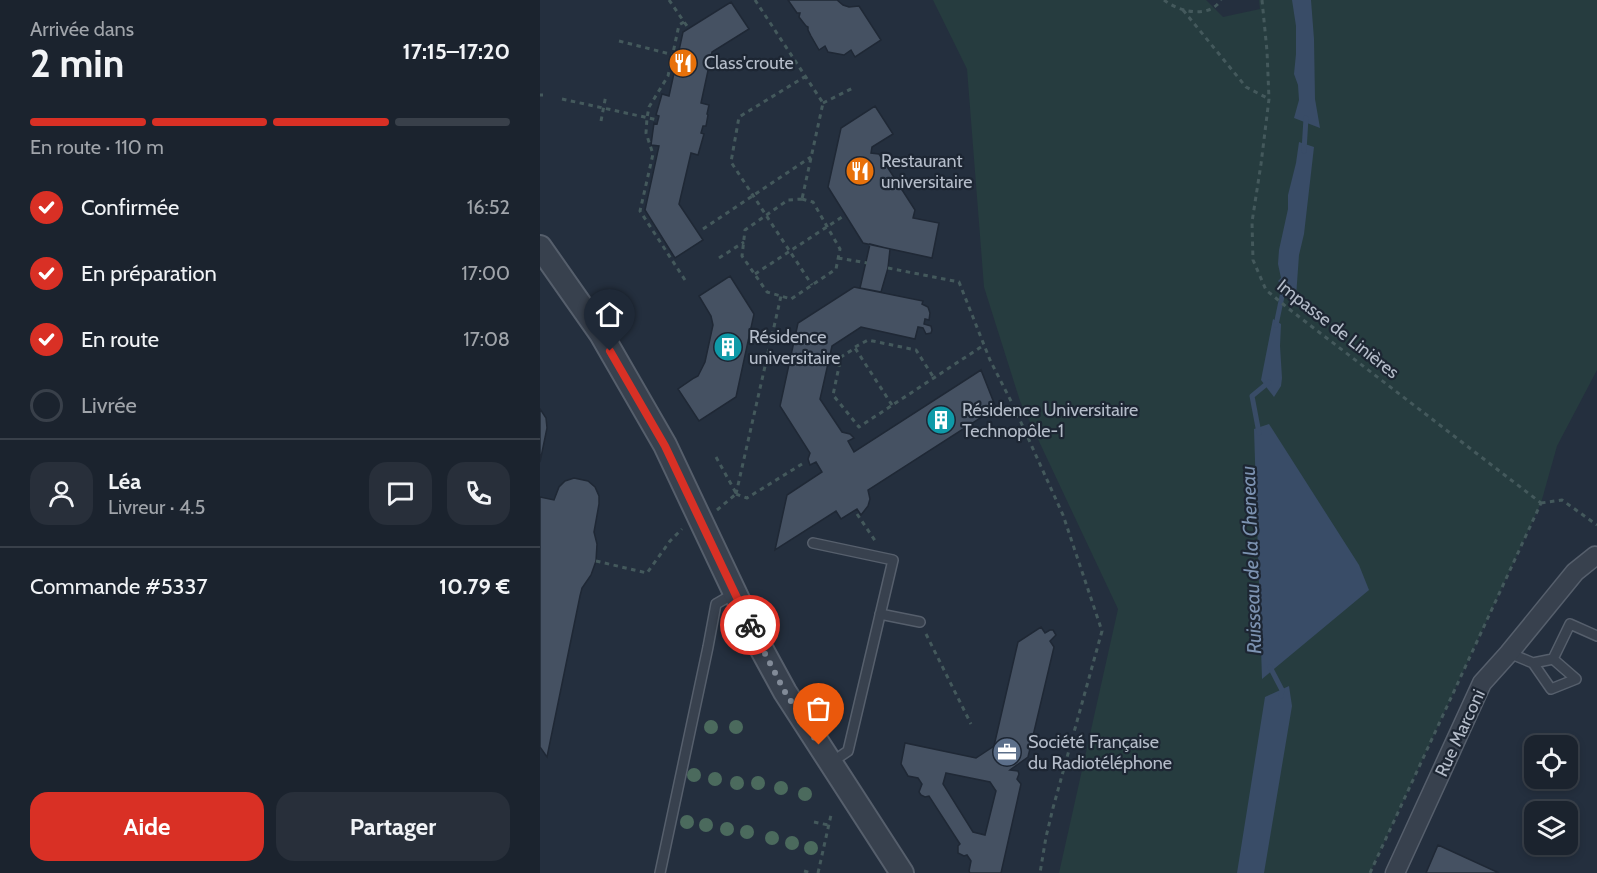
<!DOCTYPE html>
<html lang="fr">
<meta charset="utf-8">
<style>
body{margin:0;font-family:Cabin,sans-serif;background:#282f3a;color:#f1f3f6;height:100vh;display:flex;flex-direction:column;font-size:22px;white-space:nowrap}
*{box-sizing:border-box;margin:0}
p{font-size:20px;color:#a0a4aa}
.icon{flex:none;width:33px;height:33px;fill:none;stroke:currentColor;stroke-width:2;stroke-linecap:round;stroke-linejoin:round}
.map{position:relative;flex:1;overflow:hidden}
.drawer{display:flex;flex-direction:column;background:#1b232e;width:540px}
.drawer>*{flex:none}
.buttons{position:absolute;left:984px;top:735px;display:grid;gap:12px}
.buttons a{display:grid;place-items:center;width:54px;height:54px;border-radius:12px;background:#1b232e;box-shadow:0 3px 9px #0003,0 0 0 2px #39404a;font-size:30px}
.pin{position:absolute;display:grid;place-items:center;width:51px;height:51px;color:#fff;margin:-62px -26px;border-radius:50% 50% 50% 0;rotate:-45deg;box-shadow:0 0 6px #0007}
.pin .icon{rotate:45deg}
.courier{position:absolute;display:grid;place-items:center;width:60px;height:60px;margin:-30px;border:4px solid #d93025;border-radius:50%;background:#fff;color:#222;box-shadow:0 2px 8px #0007}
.overview em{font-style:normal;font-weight:800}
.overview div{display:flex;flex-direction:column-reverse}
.overview{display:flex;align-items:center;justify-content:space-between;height:102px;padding:0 30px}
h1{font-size:39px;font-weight:800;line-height:45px}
.bar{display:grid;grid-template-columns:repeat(4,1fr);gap:9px 6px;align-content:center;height:72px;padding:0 30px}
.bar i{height:8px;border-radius:4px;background:#39404a}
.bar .current{background:#d93025}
.bar p{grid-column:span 4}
.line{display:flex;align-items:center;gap:15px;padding:0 30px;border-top:2px solid #39404a}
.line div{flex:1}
.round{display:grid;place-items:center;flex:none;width:63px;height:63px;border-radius:18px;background:#282f3a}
ol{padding:0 30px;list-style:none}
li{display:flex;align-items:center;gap:18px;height:66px}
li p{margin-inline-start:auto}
li .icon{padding:6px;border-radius:50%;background:#d93025;color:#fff;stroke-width:4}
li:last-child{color:#a0a4aa}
li i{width:33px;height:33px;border:3px solid #39404a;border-radius:50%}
.action{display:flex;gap:12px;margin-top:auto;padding:12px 30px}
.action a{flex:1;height:69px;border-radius:18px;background:#d93025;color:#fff;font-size:24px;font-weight:800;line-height:69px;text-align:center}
.action a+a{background:#282f3a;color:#f1f3f6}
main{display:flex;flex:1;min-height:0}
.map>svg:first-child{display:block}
.green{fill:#263c3f}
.water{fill:#394c67}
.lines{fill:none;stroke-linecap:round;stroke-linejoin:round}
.stream{stroke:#394c67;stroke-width:5}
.building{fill:#455162;stroke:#1f2835;stroke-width:1.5;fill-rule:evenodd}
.service-casing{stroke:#565f6c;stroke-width:12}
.minor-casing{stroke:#565f6c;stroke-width:21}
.tertiary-casing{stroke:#565f6c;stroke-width:26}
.path{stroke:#44595c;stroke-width:3;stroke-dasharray:4.5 4.5;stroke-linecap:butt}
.service{stroke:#38414e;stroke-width:9}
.minor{stroke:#38414e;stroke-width:18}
.tertiary{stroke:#38414e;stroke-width:22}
.tree{fill:#4b6a5d}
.done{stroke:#828b98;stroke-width:6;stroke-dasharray:0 10.8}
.route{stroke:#d93025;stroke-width:8}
.labels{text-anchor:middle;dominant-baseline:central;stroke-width:4.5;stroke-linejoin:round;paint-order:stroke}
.poi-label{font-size:18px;fill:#b4bcc9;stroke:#1d2633;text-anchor:start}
.street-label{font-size:18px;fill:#b4bcc9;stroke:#1d2633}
.water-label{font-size:20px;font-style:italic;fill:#7c92b1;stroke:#1d2633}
</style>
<main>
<section class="drawer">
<div class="overview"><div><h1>2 min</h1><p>Arrivée dans</p></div><em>17:15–17:20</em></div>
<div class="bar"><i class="current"></i><i class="current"></i><i class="current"></i><i></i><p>En route · 110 m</p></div>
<ol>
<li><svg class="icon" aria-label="check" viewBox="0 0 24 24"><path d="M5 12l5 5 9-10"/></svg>Confirmée<p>16:52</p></li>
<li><svg class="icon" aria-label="check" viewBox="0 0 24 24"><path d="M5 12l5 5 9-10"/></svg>En préparation<p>17:00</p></li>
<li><svg class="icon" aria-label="check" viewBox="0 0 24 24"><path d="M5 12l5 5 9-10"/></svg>En route<p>17:08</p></li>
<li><i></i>Livrée</li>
</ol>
<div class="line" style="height:108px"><a class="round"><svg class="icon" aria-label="person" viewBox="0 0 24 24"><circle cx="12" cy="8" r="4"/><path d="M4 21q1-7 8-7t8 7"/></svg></a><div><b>Léa</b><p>Livreur · 4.5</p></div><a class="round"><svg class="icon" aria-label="chat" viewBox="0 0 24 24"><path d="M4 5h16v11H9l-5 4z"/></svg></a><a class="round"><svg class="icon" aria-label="phone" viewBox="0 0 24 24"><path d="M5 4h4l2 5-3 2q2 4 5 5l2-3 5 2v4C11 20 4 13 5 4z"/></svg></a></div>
<div class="line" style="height:78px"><div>Commande #5337</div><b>10.79 €</b></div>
<div class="action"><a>Aide</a><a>Partager</a></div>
</section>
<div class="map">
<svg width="1057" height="873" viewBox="0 0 1057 873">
<rect width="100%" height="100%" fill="#242f3e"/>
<path class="green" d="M393,0H666L683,17L720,9L719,0H1057V370L1017,446L1001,503L830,873H519L578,609L480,401L444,287L427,69Z"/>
<path class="water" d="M752,0H771L774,39L775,99L780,128L754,118L759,100L758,85L754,74L756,54V26Z
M759,142L774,147L764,234L759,255L756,297L738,281L741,278L738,264L739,250L748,209V195L756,163Z
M733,319L741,324L740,346L742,378L741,386L734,397L721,380Z
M729,424L819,565L829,590L722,679L714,429Z
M749,686L752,706L724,873H697L725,697Z"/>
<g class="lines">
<path class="stream" d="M764,151L766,118
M736,325L745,282
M719,433L712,396L729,382
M730,667L742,690L741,696"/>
</g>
<path class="building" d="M248,0H297L303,5L309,7L319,6L341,40L315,57L311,50L304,55L288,52L285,46L279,50L271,36L268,30V27L266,26L259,17L260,13H257Z
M191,2L209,29L172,52L161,103L169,105L167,114L168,115L166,126H163L161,133L164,134L158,155L151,153L139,204L163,240L135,258L105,210L119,146L111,145L114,123L117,124L119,116L116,115L122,94L129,96L143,32Z
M335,106L353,134L332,147L331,153L339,154L375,210L373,218L399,223L392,258L323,243L288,187L301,128Z
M330,244L350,249L348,268L341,292L320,288Z
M190,276L214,314L196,397L159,421L138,389L154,378L158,376L165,362L173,325L171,316L159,296Z
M314,287L383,301L382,304L388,307L390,313L389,320L385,319L384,324L391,326L392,330L391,333L386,334L383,328L378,327L375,339L321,327L292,346L280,399L302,432L310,434L314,438L308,441L314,452L441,370L456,408L328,490L330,499L328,506L321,515L317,509L301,519L296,511L235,550L247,495L282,472L276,462L270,465L268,459L270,453L240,406L258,323Z
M0,409L6,418L7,428L0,462Z
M34,478L48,481L55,487L59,496V504L54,532L57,544L56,561L51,575L42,588L40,596L7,757L0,747V497L14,500L19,487L25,481Z
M501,627L505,633L510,630H513L516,635L510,641L514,647L488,757L470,770L478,771L479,774L477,779L481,784L461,873H430L429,871L431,861L427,855L424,856L418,853V846L420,844L389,796L385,797L381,795L379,792L382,784L378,778L368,776L361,764L365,743L436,758L454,746L478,642ZM406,773L450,782L456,791L445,835L433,832L403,784Z
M898,845L959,873H886Z"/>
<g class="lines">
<g class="service-casing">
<path id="service" d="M273,543L353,560L308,751L292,762
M340,614L380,622
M969,653L993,663L1013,659L1036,679L1011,689L993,663
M1013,659L1030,624L1057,636
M120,873L168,647L176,604L195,593"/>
</g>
<g class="minor-casing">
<path id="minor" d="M855,873L942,683L969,653L1035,572L1055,556L1057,557"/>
</g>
<g class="tertiary-casing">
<path id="tertiary" d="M0,247L61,334L125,445L221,648L245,692L362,873"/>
</g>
<path class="path" d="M129,0L149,29
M215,0L283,103L262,199
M624,0C639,12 669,19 681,0
M722,0L727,51L729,99L721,164L712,222L713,260L726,290L749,309L1001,503
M643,10L706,87L729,99
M144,22L139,25L128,76L109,107L107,118L106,133L113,154L100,211L145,280
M79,41L138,56
M266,76L199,117L191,162L272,285
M0,95H3
M22,99L118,120
M283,103L313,88
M61,121L66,95
M262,199L273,202L300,249L296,269L251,299L227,292L202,256L205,230L248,200Z
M163,229L271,157
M179,258L204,242
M298,258L327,263
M348,268L419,282L450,360L474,407L523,515L562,631L513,808L506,837L500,873
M215,274L305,215
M315,347L328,340L376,350L394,378
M352,405L315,348L301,357L293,395L319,427L444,345
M176,457L196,493
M196,494L241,296
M196,494L207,498L262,464
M1001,503L1022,500L1057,525
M177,510L196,494
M317,514L336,542
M56,561L107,573L130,541L142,529
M386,634L431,724
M274,822L288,825
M264,871L271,873
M278,873L291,815
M830,873L1001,503"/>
<use href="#service" class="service"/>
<use href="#minor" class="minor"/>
<use href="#tertiary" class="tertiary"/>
</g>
<g class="tree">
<circle cx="171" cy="727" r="7"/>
<circle cx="196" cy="727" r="7"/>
<circle cx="154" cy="775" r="7"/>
<circle cx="175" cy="779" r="7"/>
<circle cx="197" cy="783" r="7"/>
<circle cx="218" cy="783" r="7"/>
<circle cx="241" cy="788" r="7"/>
<circle cx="265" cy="794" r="7"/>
<circle cx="147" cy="822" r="7"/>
<circle cx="166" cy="825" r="7"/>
<circle cx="187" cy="829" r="7"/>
<circle cx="207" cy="832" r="7"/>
<circle cx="232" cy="838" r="7"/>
<circle cx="252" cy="843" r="7"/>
<circle cx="271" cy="848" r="7"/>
</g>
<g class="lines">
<path class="done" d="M210,625L245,692L279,745"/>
<path class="route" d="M70,351L125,446L210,625"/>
</g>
<defs>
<g id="restaurant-disc" transform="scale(1.5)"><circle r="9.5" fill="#e8710a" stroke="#1d2633"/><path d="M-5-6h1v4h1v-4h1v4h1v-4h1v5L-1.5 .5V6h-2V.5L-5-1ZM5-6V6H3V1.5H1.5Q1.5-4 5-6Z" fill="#fff"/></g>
<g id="building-disc" transform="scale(1.5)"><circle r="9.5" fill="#0f9aa8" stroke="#1d2633"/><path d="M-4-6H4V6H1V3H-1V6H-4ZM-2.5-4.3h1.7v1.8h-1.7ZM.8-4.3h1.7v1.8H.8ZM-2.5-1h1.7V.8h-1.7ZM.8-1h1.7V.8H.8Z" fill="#fff"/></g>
<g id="office-disc" transform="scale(1.5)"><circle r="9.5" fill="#5c6f8a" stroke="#1d2633"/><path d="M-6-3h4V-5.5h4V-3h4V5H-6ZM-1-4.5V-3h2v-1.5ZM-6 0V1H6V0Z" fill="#fff"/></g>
</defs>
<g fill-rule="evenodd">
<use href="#restaurant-disc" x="143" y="63"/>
<use href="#restaurant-disc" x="320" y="171"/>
<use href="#building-disc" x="188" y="347"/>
<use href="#building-disc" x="401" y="420"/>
<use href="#office-disc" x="467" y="752"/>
</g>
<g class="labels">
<g class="poi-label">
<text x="164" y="63">Class'croute</text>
<text x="341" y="161">Restaurant<tspan x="341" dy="21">universitaire</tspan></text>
<text x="209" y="337">Résidence<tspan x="209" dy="21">universitaire</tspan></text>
<text x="422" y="410">Résidence Universitaire<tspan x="422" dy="21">Technopôle-1</tspan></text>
<text x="488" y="742">Société Française<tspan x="488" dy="21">du Radiotéléphone</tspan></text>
</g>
<g class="street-label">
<text transform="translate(798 329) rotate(38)">Impasse de Linières</text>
<text transform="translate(920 733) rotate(-65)">Rue Marconi</text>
</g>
<g class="water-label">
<text transform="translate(711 560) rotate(-92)">Ruisseau de la Cheneau</text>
</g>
</g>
</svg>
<div class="buttons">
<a><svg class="icon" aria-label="locate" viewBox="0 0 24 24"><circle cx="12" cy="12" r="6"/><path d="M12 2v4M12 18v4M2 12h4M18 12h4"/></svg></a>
<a><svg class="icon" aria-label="layers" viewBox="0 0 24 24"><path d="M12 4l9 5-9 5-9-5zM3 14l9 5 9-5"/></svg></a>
</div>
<div class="pin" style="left:279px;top:745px;background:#ea580c"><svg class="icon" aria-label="bag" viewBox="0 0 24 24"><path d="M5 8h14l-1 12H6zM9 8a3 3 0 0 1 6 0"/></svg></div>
<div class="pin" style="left:70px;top:351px;background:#1f2937"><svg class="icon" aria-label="home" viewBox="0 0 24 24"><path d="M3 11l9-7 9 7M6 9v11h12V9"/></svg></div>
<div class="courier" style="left:210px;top:625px"><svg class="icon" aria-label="bike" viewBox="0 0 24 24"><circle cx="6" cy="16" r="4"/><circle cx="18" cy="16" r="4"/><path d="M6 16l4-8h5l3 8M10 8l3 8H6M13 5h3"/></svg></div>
</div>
</main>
